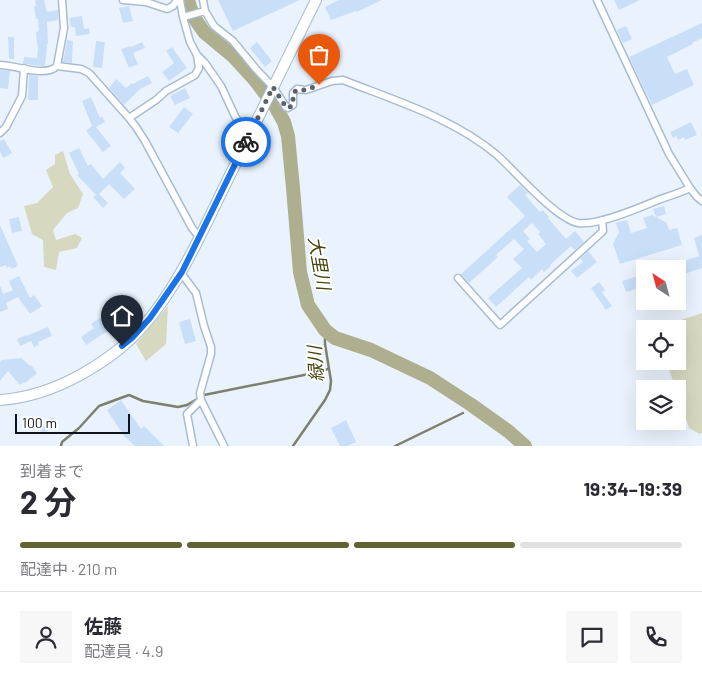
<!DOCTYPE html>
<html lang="ja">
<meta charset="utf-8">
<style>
body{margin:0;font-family:Barlow,"Noto Sans JP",sans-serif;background:#f7f7f7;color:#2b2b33;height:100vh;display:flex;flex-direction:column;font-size:19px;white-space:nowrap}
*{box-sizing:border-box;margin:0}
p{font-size:16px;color:#7c7c81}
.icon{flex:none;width:28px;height:28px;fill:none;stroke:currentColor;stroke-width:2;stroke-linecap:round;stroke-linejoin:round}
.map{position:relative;height:446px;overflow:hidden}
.sheet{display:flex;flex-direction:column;background:#fff;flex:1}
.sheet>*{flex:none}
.needle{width:32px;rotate:324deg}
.buttons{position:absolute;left:636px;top:260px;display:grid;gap:10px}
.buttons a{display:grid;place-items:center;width:50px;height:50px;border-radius:0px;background:#fff;box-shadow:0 5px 20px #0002;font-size:25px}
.scale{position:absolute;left:15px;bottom:12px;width:115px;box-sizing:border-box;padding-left:5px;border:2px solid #0d141c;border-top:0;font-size:14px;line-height:18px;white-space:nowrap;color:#0d141c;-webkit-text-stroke:4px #fff;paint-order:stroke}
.pin{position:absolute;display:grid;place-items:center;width:42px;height:42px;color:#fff;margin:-51px -21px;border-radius:50% 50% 50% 0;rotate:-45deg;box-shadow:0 0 5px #0007}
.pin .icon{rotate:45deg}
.courier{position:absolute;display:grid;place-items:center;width:50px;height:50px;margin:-25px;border:4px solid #1a73e8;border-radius:50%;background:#fff;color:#222;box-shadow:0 1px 6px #0007}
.overview em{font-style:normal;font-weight:700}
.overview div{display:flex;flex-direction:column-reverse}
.overview{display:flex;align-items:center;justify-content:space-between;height:85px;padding:0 20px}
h1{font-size:32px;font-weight:700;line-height:38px}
.bar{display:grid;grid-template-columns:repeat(4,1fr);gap:8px 5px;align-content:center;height:60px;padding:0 20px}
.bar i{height:6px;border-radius:4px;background:#e1e1e2}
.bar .selected{background:#616330}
.bar p{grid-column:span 4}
.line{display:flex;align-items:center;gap:12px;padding:0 20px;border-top:1px solid #e1e1e2}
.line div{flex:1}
.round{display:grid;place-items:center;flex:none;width:52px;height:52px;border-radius:0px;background:#f7f7f7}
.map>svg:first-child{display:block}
.green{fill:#d7d8c0}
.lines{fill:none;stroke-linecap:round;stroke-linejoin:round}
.stream{stroke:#7d806c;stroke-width:2.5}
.river{stroke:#adaf8f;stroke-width:14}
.building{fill:#c9dff8;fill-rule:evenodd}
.minor-casing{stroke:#a7bcd4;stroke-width:9}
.trunk-casing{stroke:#a7bcd4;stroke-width:12}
.minor{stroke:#fff;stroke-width:6}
.trunk{stroke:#fff;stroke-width:10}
.done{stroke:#5a626b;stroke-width:5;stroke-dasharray:0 9}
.route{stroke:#1a73e8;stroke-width:6}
.labels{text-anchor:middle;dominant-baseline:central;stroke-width:4;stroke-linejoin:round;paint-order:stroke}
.water-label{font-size:18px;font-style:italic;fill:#43440c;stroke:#fff}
</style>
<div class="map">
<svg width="702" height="446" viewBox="0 0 702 446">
<rect width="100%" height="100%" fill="#eaf3fd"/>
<path class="green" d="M63,151L70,174L83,194L78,208L67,213L53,230L56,240L75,234L82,238L77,248L59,252L56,270L44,267L43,240L32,234L24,206L37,203L53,187L46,170L55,164V155Z
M168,306L166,344L146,361L136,344Z
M702,313V433L700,434L689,428L678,394V389H676L666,361H678V329H654Z"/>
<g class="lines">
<path class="stream" d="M61,446L62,442L79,428L99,406L129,395L143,401L178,407L187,405L204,395L324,371L329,368
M293,446L325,400L330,390L331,381L325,344V330
M395,446L463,413"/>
<path class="river" d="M188,0L190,7L195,19L204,32L233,56L254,79L275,106L284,122L288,136L293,188L300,272L308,305L325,330L335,338L371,350L430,378L470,404L508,431L525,446"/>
</g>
<path class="building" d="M35,0H44L47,12L58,10V20L47,22L48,44H47L45,66L31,65L23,63L24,57L37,58L38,45H37L36,32L39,31L38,19H36L34,7L36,6Z
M218,0H300L233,31Z
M339,0H382L357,12L356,11L331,20L325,7Z
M614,0H640L619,10Z
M129,6L133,21L123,23L119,8Z
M82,16L84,29L89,28L90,34L76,36L75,27H71L69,18Z
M702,23V38L692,43L693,44L667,57L675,74L687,69L694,85L652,105L629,57Z
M626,26L632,39L623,43L617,30Z
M8,37H14V59H9Z
M67,40L73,41L72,63L63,62Z
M96,41L105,42L102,68L93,67Z
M142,42L145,48L133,53L138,64L129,68L121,49L131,46V47Z
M257,42L272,61L265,67L250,48Z
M172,47L187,68L169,81L162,72L174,63L166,51Z
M0,70L10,71L8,89L0,88Z
M29,75L38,76V100H28Z
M148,76L152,83L140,89L124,105L109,88L116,79L126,88L132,83L133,84Z
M185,88L190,98L175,105L170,96Z
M91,97L100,118L102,116L105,122L96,127L111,146L103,152L86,131L92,126L82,101Z
M184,107L193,114L178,133L169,127Z
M691,122L697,135L685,140L684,137L678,140L676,136L673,138L670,132Z
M4,139L12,153L3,158L0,152V141Z
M79,148L88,166L91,164L103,179L120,162L125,168L120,173L135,189L124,199L109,184L99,194L108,203L103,208L93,197L96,195L77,175L79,174L69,153Z
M520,185L528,193L525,195L540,212L543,210L549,217L548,218L566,239L575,231L584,242L575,250L571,246L550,265L551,266L544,272L542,269L531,280L529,277L496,307L488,298L522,268L513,259L524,249L514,239L496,255L498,257L469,283L461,274L525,216L507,197ZM532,223L540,232L538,234L546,244L537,252L527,241L530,239L523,231Z
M664,206L666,214L656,217L667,223L669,230L677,228L682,245L620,264L613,244L619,232L616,223L627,220L631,233L647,228L643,218L652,215L656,217L653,209Z
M19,217L22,231L12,233L9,219Z
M0,225L18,266L11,269L10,266L7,268L6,265L0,267Z
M702,235V268L678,276V269H665V267L699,256L694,238Z
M588,251L597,262L577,278L571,271L583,262L580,259Z
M645,274V286L626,292L622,281Z
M19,276L30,298L34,295L42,306L30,314L18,297L6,303L8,309L0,312V287H1L3,294L13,290L9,281Z
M599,282L605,290L602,292L612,306L606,310L591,288Z
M109,316L115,323L113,325L114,327L86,345L81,337L94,328L91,324L100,318L102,321Z
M190,319L196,341L185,344L179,322Z
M48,327L52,336L38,342L39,345L34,347L31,341L20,346L17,339L26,335V336Z
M21,358L30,366L31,365L37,373L25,383L24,382L20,385L8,371L0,381V362L2,360Z
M121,400L141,429L144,426L164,446H135L124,436L107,410Z
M53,417L57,424L43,434L38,427Z
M346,420L356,442L347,446H340L331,428Z"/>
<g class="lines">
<g class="minor-casing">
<path id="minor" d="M123,0L146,2L167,9L173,6L177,0
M180,0L183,17L190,42L197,55L205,63L221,86L235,116L248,137
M203,0L205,11L214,26L233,41L256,69L273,87L286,107L288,108L293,105V93L297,89L306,90L332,81L343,80C396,101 453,118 497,155C515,171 556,219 578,223C597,226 639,208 658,200C669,196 680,193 690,188
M597,0L669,154L690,188L697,197L702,201
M183,17L205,11
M0,65C16,65 45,78 57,66L64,28L62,0
M57,66L81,69L89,73L129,118L136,127L145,141L192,228L199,237
M129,118L156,100L166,91L195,75L199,68L197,55
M0,133L6,127L22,96L24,68
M181,273L196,293L204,326L211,347V354L200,393L201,400L224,446
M458,278L500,325L602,232L603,231L602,220
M193,446L187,414L201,400"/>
</g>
<g class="trunk-casing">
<path id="trunk" d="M0,400C29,398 57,388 82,374C100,364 117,352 132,338C178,293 205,224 234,167C261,111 289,56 316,0"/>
</g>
<use href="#minor" class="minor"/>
<use href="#trunk" class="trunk"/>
</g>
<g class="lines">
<path class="done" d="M246,142L273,87L286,107L288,108L293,105V93L297,90H306L319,85"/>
<path class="route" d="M122,346L132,338L150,318L182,272L246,142"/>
</g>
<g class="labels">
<g class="water-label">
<text transform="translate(320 263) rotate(80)">大里川</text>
<text transform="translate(315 364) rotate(-94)">緑川</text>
</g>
</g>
</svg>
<div class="buttons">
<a><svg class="needle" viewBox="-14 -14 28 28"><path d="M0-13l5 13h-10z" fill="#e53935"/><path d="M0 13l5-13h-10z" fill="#7c7c81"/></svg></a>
<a><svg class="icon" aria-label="locate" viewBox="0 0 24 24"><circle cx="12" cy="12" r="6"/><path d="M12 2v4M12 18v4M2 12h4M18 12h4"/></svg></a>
<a><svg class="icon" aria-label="layers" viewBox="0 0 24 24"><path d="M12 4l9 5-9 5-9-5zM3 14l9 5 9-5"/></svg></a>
</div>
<div class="scale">100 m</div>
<div class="pin" style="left:319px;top:85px;background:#ea580c"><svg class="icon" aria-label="bag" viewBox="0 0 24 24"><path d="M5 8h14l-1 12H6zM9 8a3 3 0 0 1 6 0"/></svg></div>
<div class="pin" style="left:122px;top:346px;background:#1f2937"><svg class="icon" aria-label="home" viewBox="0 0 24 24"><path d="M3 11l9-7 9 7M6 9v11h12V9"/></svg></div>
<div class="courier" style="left:246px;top:142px"><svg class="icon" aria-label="bike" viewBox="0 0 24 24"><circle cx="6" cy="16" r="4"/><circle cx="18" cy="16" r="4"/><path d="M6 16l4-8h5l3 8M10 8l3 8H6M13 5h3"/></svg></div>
</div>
<section class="sheet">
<div class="overview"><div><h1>2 分</h1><p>到着まで</p></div><em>19:34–19:39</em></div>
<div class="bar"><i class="selected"></i><i class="selected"></i><i class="selected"></i><i></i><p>配達中 · 210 m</p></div>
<div class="line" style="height:90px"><a class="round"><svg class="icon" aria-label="person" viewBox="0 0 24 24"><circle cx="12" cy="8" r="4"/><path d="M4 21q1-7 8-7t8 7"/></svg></a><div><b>佐藤</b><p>配達員 · 4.9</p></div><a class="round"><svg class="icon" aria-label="chat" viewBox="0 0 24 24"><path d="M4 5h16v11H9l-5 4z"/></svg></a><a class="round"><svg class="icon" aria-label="phone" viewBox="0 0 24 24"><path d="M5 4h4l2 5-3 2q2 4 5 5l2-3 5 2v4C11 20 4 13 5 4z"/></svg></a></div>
</section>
